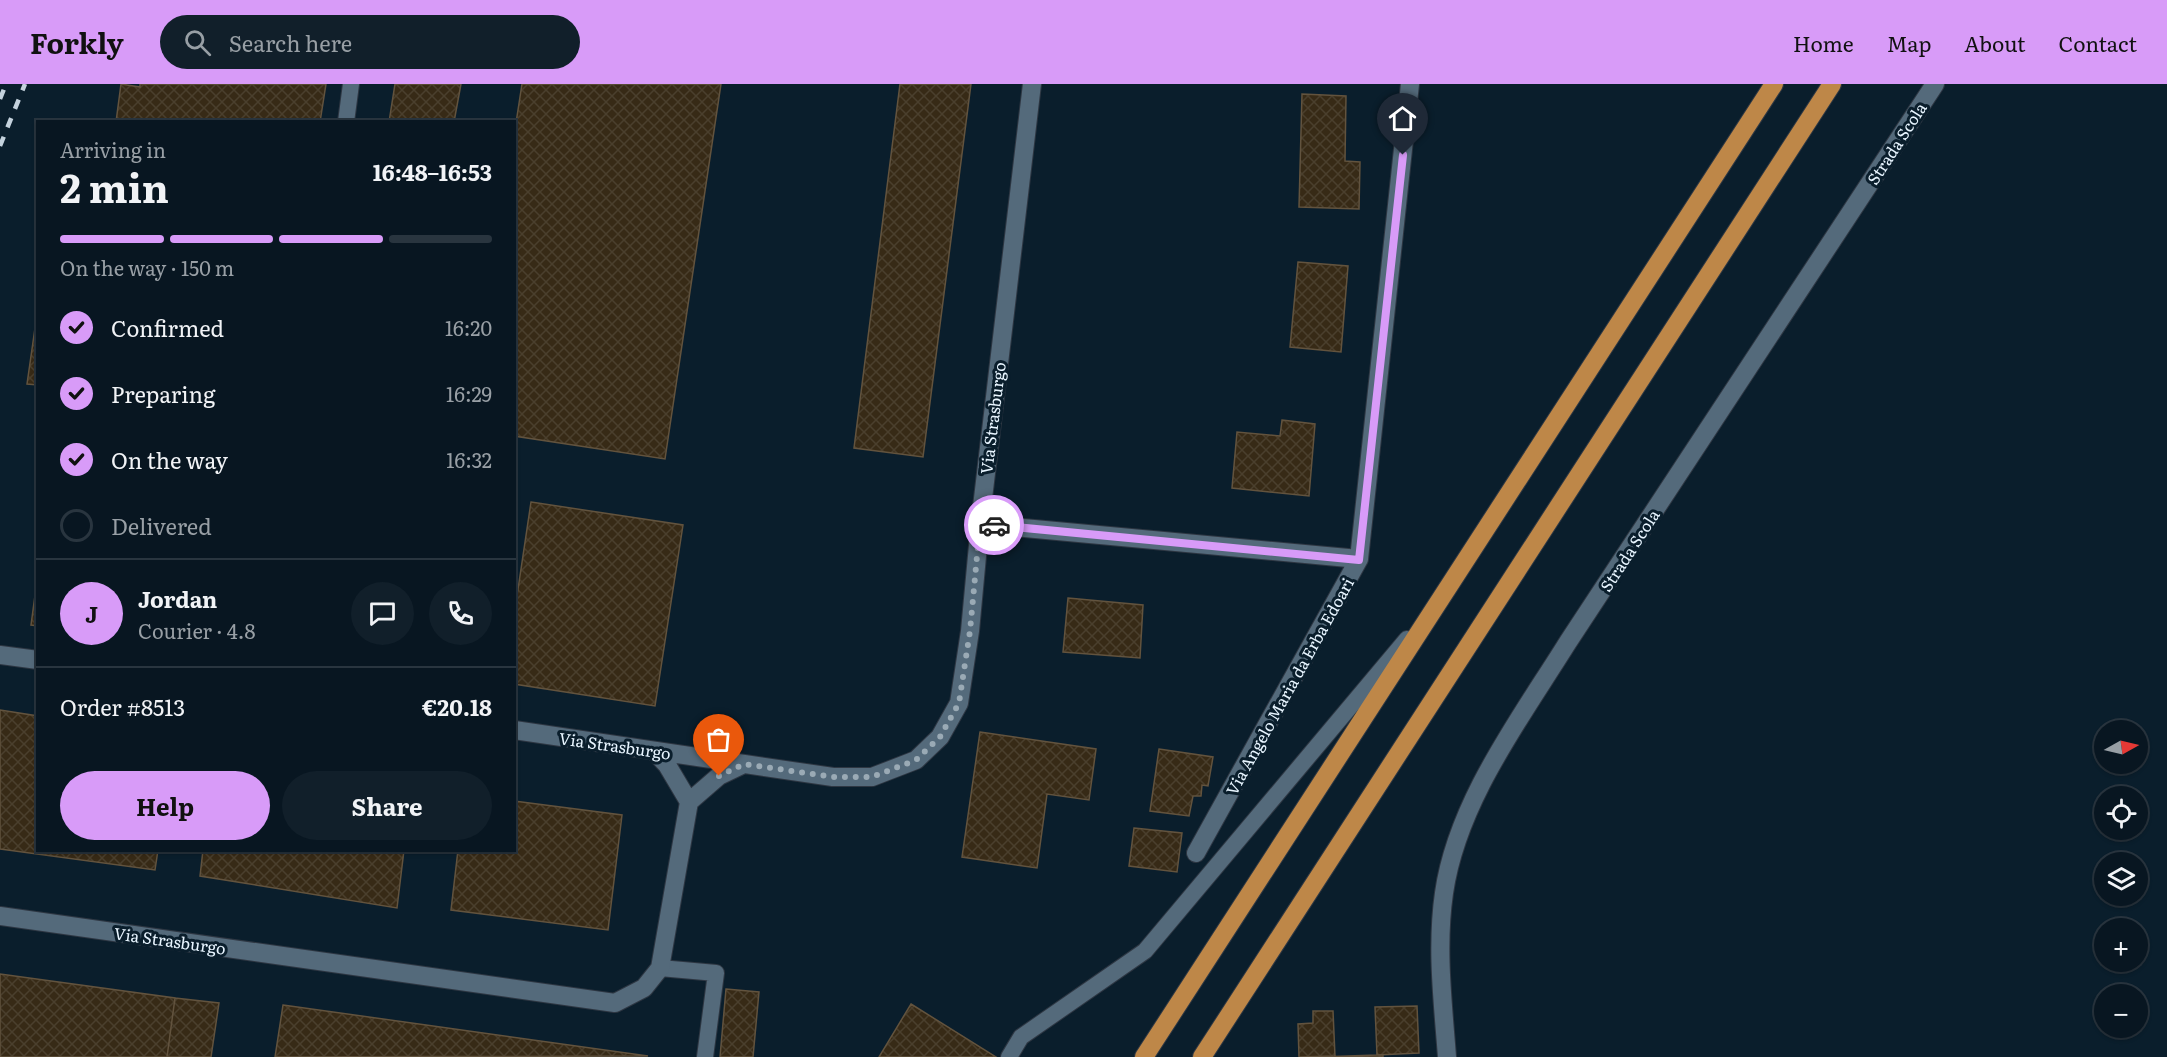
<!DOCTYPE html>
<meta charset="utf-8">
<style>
body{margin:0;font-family:Literata,serif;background:#111f2a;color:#f1f3f6;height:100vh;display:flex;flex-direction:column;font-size:22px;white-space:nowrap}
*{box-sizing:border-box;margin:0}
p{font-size:20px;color:#989fa5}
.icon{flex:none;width:33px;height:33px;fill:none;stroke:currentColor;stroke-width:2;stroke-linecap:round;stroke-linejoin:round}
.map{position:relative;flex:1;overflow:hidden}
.side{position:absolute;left:36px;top:36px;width:480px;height:732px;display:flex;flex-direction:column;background:#081621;border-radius:0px;box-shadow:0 2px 4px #0004,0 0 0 2px #29353f}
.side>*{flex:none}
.needle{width:39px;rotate:82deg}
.tools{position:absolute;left:2094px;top:636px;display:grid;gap:12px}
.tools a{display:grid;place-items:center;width:54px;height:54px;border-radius:50%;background:#081621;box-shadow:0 2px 4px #0004,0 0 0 2px #29353f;font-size:30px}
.pin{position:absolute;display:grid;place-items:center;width:51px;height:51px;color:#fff;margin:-62px -26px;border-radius:50% 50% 50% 0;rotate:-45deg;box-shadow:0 0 6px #0007}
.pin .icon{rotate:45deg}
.courier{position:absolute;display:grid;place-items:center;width:60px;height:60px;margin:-30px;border:4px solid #d89bf8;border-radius:50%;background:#fff;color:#222;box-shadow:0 2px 8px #0007}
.headline em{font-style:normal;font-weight:700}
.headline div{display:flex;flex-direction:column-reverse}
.headline{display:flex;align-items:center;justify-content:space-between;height:102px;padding:0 24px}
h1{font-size:39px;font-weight:700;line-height:45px}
.bar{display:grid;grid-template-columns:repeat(4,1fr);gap:9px 6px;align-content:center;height:72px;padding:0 24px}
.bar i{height:8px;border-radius:4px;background:#29353f}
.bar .current{background:#d89bf8}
.bar p{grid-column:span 4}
.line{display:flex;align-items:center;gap:15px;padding:0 24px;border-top:2px solid #29353f}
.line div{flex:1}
.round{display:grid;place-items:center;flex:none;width:63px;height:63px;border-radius:32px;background:#111f2a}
ol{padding:0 24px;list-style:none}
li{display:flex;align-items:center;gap:18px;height:66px}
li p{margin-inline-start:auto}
li .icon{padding:6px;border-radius:50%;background:#d89bf8;color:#111;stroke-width:4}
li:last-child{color:#989fa5}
li i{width:33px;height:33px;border:3px solid #29353f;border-radius:50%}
.button{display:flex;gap:12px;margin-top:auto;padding:12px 24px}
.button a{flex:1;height:69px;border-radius:36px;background:#d89bf8;color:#111;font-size:24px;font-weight:700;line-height:69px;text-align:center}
.button a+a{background:#111f2a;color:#f1f3f6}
header{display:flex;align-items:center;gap:36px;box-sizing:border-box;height:84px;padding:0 30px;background:#d89bf8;color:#111}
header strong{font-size:28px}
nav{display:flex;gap:33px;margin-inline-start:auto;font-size:21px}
.search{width:420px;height:54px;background:#111f2a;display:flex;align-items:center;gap:15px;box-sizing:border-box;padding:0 21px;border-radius:33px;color:#989fa5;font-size:22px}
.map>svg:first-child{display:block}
.building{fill:url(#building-cross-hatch);stroke:#62533e;stroke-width:1.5}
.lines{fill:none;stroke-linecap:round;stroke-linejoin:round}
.service-casing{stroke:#2e3743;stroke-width:18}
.minor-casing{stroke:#2e3743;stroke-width:20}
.trunk-casing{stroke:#2e3743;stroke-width:20}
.service{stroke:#546a7b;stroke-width:16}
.minor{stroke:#546a7b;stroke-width:18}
.trunk{stroke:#be8748;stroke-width:18}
.rail{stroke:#c4d2dd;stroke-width:4.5;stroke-dasharray:10 10;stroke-linecap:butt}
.done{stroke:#9aaab5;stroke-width:6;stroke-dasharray:0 10.8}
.route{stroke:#d89bf8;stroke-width:8}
.labels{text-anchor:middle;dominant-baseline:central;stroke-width:6;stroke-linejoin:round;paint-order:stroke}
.street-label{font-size:16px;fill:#e8f5ff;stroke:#0a1e2c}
</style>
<header>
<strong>Forkly</strong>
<div class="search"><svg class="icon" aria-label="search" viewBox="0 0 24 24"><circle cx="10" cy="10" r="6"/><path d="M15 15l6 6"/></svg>Search here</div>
<nav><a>Home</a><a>Map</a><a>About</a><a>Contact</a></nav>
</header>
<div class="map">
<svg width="2167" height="973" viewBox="0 0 2167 973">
<defs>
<pattern id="building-cross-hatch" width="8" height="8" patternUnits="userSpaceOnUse" patternTransform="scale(1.5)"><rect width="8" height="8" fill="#372a16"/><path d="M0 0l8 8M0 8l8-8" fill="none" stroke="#4a3f2d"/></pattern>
</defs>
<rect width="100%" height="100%" fill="#0a1e2c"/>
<path class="building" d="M121,0L140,3V0H326L320,38H116Z
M395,0H461L454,38H389Z
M522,0H721L665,375L514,352V52Z
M900,0H971L923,373L854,364Z
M1302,10L1346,12L1345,77L1360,78L1359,125L1299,123Z
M1298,178L1348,182L1341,268L1290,263Z
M38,223V301L27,300Z
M1282,336L1315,340L1309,412L1232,404L1237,348L1280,352Z
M531,418L683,441L655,622L514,600V532Z
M38,489V542L31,541Z
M1068,514L1143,521L1140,574L1063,568Z
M0,626L38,632V766H158L155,786L0,765Z
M980,648L1096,665L1089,716L1047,710L1037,784L962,773Z
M1159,665L1213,673L1208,702L1202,701L1201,712H1193L1189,732L1150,727Z
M514,717L622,731L608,846L451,826L458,766H514Z
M1134,744L1182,749L1177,788L1129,782Z
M203,766H404L397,824L200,792Z
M0,890L175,914L167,973H0Z
M726,905L759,908L753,973H720Z
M175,914L219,919L211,973H167Z
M911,920L996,973H879Z
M283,921L648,972L275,973Z
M1417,922L1419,969L1377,971L1375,923Z
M1313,927H1333L1335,972L1299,973L1298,940L1313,939Z
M1377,971H1383V973H1318Z"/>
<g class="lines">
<g class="service-casing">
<path id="service" d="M346,38L351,0
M660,884L716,889L705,973
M1009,973L1021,953L1145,867L1407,555"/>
</g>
<g class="minor-casing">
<path id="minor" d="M980,440L1359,475
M0,571L38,576
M514,646L833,693H872L916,676L940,653L959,619L970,547L980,440L1032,0
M654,667L667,681L689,718
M689,718L719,692L744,680
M1196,769L1359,475L1410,0
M0,832L615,919L644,904L660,884L689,718
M1447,973C1443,919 1436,864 1444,809C1457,718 1520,635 1568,558L1935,0"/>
</g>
<g class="trunk-casing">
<path id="trunk" d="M1144,973L1774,0
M1202,973L1832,0"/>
</g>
<use href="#service" class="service"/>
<use href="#minor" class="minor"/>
<use href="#trunk" class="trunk"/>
<path class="rail" d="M0,15L6,0
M0,62L25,0"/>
</g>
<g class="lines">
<path class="done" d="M719,692L744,680L833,693H872L916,676L940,653L959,619L970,547L980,440L994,441"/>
<path class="route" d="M994,441L1359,476L1403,71"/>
</g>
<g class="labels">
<g class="street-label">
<text transform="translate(1896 59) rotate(-57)">Strada Scola</text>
<text transform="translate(992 334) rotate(-83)">Via Strasburgo</text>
<text transform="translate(1629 466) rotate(-57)">Strada Scola</text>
<text transform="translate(1289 602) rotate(-61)">Via Angelo Maria da Erba Edoari</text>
<text transform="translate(615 661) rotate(8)">Via Strasburgo</text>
<text transform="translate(170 856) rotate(8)">Via Strasburgo</text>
</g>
</g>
</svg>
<div class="tools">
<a><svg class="needle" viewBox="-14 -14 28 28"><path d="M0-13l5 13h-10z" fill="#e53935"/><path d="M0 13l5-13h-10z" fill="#989fa5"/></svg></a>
<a><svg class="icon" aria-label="locate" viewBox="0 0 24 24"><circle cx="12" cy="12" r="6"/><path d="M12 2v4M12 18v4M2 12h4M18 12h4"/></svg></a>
<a><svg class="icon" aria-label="layers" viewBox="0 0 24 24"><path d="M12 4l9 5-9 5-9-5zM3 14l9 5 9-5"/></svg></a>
<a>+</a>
<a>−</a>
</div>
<div class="pin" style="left:719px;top:692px;background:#ea580c"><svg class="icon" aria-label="bag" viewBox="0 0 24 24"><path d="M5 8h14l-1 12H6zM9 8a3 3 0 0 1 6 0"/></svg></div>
<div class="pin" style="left:1403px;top:71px;background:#1f2937"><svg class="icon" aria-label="home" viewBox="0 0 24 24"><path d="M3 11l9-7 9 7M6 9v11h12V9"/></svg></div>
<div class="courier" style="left:994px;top:441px"><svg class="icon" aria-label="car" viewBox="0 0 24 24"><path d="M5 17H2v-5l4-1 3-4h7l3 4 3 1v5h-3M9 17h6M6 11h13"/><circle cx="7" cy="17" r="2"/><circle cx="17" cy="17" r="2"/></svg></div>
<section class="side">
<div class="headline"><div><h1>2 min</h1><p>Arriving in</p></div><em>16:48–16:53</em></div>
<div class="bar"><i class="current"></i><i class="current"></i><i class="current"></i><i></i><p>On the way · 150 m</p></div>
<ol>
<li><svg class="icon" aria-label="check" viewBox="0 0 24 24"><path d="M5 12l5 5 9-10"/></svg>Confirmed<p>16:20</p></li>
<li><svg class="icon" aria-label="check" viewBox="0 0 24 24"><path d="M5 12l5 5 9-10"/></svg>Preparing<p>16:29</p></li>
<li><svg class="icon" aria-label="check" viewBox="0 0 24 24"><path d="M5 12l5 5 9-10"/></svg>On the way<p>16:32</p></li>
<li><i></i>Delivered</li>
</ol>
<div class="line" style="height:108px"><b class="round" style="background:#d89bf8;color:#111">J</b><div><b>Jordan</b><p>Courier · 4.8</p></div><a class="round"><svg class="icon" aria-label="chat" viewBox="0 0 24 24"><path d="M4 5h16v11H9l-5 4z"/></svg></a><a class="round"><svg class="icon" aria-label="phone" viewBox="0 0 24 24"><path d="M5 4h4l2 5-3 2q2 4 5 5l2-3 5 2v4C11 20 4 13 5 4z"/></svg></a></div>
<div class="line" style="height:78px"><div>Order #8513</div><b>€20.18</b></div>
<div class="button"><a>Help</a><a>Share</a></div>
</section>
</div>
